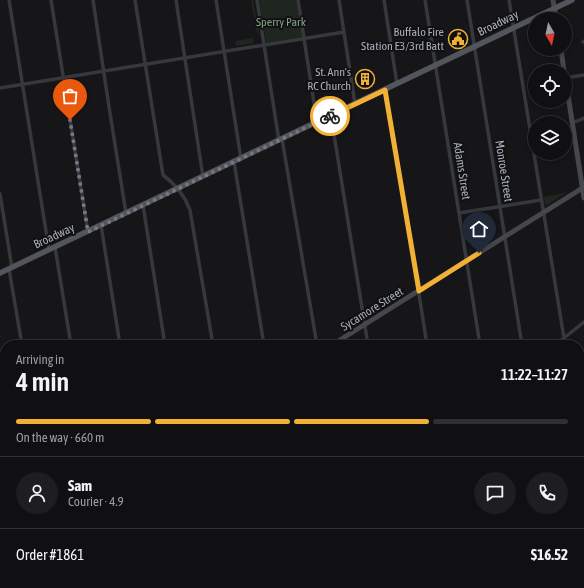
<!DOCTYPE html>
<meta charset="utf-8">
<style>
body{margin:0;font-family:"Asap Condensed",sans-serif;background:#1e1e20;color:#f1f3f6;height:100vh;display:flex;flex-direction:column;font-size:15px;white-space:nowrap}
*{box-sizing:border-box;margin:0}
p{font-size:13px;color:#9c9d9f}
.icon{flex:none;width:22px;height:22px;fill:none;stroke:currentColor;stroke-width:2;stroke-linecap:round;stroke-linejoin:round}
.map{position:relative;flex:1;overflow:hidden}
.sheet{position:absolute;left:0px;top:340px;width:584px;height:248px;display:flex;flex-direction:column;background:#101012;border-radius:16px 16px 0 0;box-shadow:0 2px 6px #0003,0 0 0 1px #303032}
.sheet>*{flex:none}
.needle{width:26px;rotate:171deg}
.buttons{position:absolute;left:528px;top:12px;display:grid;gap:8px}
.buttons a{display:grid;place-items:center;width:44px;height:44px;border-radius:50%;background:#101012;box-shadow:0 2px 6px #0003,0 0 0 1px #303032;font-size:20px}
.pin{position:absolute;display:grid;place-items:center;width:34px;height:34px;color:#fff;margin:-41px -17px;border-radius:50% 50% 50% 0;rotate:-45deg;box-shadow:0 0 4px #0007}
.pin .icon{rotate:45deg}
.courier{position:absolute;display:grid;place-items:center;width:40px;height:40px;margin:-20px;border:3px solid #f2b134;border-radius:50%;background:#fff;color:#222;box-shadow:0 1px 5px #0007}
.headline em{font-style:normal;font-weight:600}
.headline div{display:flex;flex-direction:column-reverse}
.headline{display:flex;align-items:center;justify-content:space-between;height:68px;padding:0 16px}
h1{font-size:26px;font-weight:600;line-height:30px}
.bar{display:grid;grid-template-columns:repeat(4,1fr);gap:6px 4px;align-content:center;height:48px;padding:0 16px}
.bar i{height:5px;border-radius:3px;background:#303032}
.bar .current{background:#f2b134}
.bar p{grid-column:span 4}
.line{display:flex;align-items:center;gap:10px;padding:0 16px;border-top:1px solid #303032}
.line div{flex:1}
.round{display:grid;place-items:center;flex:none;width:42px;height:42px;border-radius:21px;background:#1e1e20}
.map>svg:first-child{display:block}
.green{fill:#1e261f}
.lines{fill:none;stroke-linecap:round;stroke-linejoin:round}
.street{stroke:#37383d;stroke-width:3.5}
.secondary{stroke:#45474d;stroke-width:5}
.primary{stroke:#53555c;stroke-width:5.5}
.highway{stroke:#63666e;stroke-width:6}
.done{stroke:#757880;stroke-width:4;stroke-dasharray:0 7.2}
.route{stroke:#f2b134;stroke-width:5}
.labels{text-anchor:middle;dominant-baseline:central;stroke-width:4;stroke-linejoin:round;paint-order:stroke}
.park-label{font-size:12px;fill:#7fa381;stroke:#111113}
.street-label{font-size:12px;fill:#a8adb8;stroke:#111113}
.poi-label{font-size:12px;fill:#a8adb8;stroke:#111113;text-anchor:end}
</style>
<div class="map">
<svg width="584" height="588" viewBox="0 0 584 588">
<rect width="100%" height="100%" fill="#161618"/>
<path class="green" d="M251,0H253L259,34H258L257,30H256Z
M259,0H296L302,37L266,43Z
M253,38V43L236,46L235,41Z
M569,191L547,205H545L544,197L560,194Z"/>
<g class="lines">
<path class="street" d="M9,0L49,250
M51,0L88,232
M93,0L109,107L126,213
M135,0L163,175C175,184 185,196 190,210L213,345
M176,0L203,177
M216,0L241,159
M257,0L279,141
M298,0L317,122
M339,0L355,104
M384,0L397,84
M425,0L480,345
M467,0L522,345
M509,0L564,338
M583,42L584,41
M565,78L584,75
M0,88L344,32
M385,90L407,218L427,345
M331,116L368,345
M572,123L584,118
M282,139L317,345
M234,162L264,345
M0,194L12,268
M143,205L165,345
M459,213L541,200
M101,225L120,345
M55,247L71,345
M9,269L22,345
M555,345L584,322
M579,496H584
M0,522L5,521
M579,546H584
M60,583L61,588
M108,583L109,588
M158,583L159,588
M203,583L204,588
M252,583V588
M304,583V588
M356,583L357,588
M408,583L409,588"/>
<path class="secondary" d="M553,0L556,19
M561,49L564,71
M565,76L584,198
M332,345L584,187
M579,390L584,386
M0,412L5,442
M0,554L5,551
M28,583L29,588
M332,588L338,583"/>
<path class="primary" d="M0,273L572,0"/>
<path class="highway" d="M579,454L584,449
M579,463L584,459
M579,474L584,470
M579,486L584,483
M451,588L454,583
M459,588L463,583"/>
</g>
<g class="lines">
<path class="done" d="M70,120L88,232L330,116"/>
<path class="route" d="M330,116L385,90L419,291L479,253"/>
</g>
<defs>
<g id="civic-ring" transform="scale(1)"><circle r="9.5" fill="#111113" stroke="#f2b134" stroke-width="1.5"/><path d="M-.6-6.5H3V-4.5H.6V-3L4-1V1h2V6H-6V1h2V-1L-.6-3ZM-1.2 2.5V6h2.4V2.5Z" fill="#f2b134"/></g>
<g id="building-ring" transform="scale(1)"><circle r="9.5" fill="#111113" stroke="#f2b134" stroke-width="1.5"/><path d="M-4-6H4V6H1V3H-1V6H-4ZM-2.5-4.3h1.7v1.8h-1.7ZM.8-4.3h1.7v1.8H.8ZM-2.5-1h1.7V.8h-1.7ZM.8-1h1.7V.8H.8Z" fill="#f2b134"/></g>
</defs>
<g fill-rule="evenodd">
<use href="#civic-ring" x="458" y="39"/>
<use href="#building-ring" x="365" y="79"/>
</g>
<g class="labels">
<g class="park-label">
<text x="281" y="22">Sperry Park</text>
</g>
<g class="street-label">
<text transform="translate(498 23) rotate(-26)">Broadway</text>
<text transform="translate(462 171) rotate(81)">Adams Street</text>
<text transform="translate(504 171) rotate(81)">Monroe Street</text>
<text transform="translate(54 236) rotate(-25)">Broadway</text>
<text transform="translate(372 309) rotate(-32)">Sycamore Street</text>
</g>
<g class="poi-label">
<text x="444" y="32">Buffalo Fire<tspan x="444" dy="14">Station E3/3rd Batt</tspan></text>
<text x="351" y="72">St. Ann's<tspan x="351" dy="14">RC Church</tspan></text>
</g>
</g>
</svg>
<div class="buttons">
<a><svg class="needle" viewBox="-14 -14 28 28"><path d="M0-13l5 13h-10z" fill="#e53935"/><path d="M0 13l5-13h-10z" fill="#9c9d9f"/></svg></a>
<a><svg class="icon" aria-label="locate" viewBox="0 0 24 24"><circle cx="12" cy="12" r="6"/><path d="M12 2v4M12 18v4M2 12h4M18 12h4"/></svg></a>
<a><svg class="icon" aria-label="layers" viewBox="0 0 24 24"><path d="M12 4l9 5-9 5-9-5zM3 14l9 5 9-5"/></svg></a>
</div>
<div class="pin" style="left:70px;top:120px;background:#ea580c"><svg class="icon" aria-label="bag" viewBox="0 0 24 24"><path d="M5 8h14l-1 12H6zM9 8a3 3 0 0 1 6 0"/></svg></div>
<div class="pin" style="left:479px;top:253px;background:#1f2937"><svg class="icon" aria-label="home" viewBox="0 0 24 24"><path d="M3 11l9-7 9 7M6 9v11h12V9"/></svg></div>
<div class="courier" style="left:330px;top:116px"><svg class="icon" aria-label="bike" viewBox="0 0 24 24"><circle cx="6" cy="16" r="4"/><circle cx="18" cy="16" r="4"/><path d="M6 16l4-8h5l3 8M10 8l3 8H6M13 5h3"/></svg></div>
<section class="sheet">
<div class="headline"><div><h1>4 min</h1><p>Arriving in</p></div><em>11:22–11:27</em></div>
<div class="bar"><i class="current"></i><i class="current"></i><i class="current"></i><i></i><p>On the way · 660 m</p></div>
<div class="line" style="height:72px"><a class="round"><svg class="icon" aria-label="person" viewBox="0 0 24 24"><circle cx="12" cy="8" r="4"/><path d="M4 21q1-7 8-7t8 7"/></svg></a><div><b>Sam</b><p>Courier · 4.9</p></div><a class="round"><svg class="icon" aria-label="chat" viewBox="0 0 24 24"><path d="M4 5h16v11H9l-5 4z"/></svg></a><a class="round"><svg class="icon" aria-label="phone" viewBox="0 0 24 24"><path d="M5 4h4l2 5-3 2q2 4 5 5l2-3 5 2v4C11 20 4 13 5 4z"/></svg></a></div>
<div class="line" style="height:52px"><div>Order #1861</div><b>$16.52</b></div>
</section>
</div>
